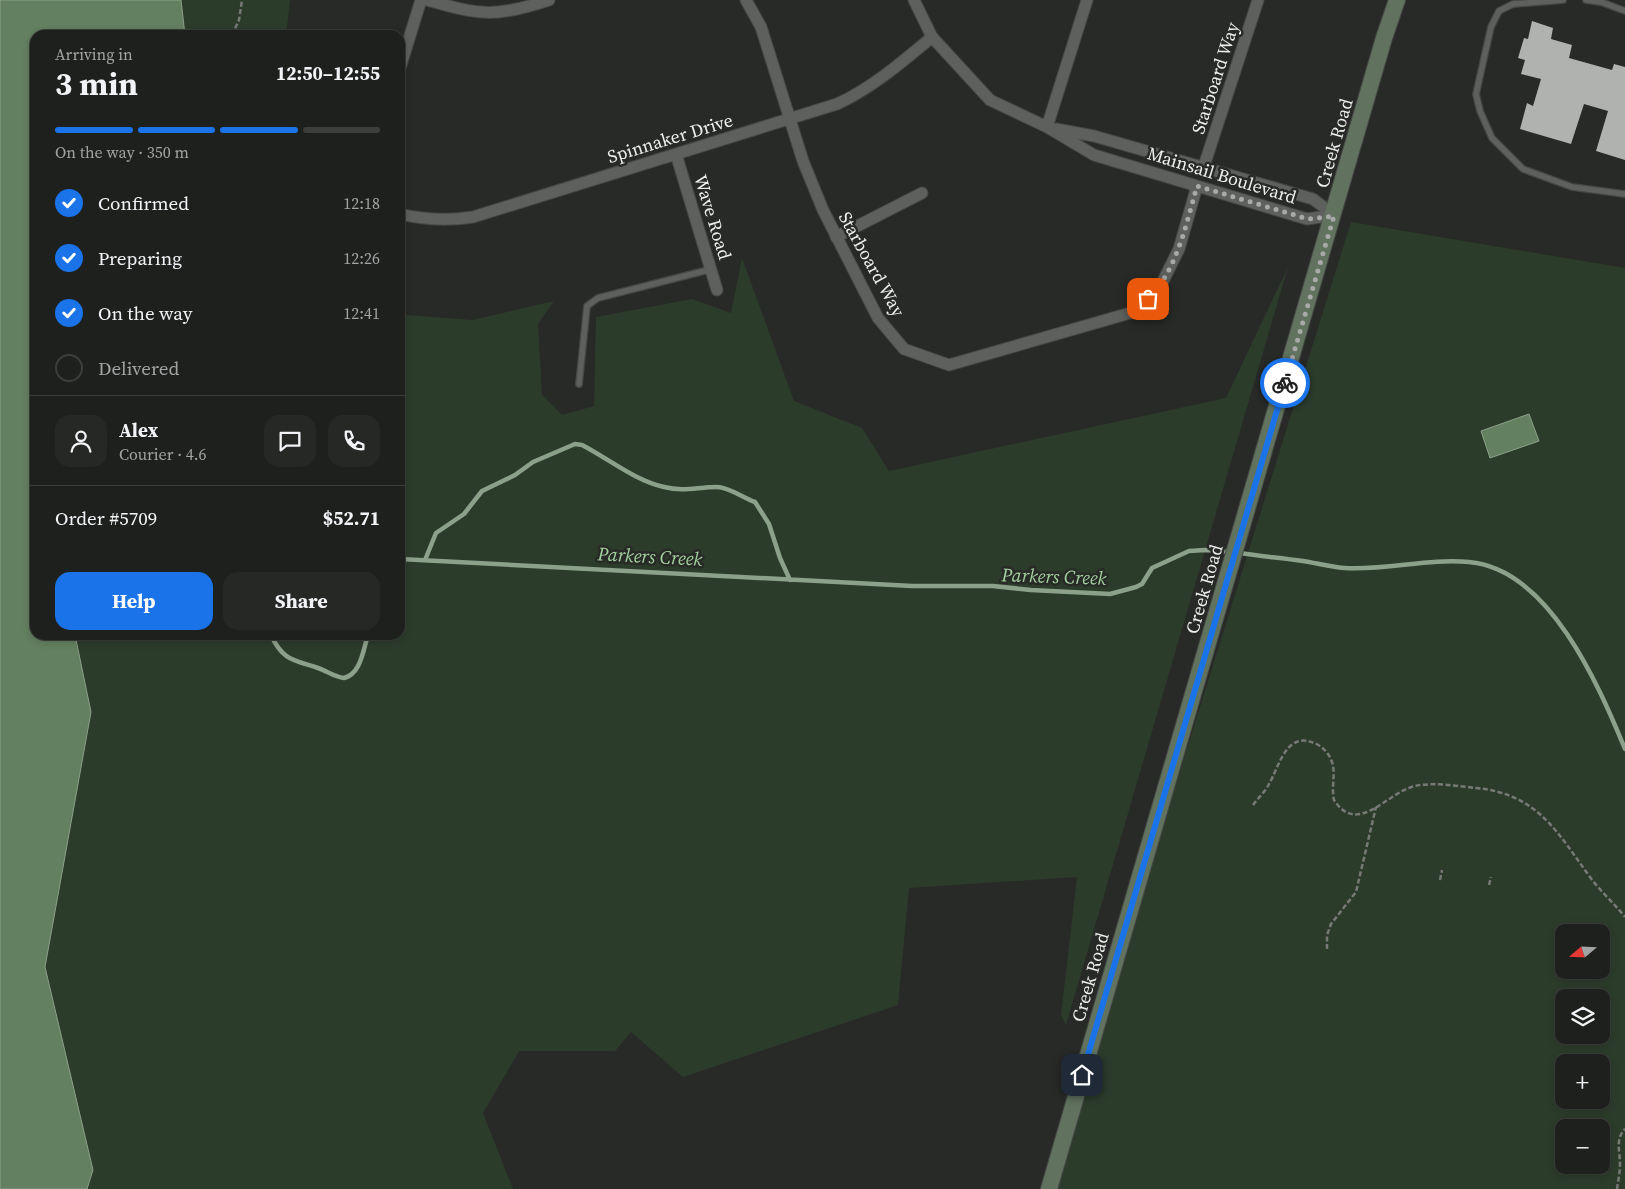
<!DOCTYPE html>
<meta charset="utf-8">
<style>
body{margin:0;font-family:"Source Serif 4",serif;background:#262826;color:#f1f3f6;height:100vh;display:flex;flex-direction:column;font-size:19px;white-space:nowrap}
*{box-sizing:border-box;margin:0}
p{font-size:16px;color:#a1a3a4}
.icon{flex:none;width:28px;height:28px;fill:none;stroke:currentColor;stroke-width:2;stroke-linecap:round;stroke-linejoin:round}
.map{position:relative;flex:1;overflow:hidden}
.drawer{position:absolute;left:30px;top:30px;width:375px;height:610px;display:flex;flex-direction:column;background:#1e201d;border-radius:15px;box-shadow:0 2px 8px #0003,0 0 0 1px #3c3e3b}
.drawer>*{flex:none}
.needle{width:32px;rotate:251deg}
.buttons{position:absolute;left:1555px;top:924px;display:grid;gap:10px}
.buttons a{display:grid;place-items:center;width:55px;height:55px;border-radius:10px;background:#1e201d;box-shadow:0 2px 8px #0003,0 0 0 1px #3c3e3b;font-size:25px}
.pin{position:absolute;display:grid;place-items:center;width:42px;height:42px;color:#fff;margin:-21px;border-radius:10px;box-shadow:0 2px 8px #0006}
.courier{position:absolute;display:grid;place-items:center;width:50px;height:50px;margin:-25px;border:4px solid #1a73e8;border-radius:50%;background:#fff;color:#222;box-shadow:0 1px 6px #0007}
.headline em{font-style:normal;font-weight:700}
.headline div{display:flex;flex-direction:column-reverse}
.headline{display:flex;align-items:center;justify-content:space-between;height:85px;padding:0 25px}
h1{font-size:32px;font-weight:700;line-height:38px}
.bar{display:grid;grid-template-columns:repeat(4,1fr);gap:8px 5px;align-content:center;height:60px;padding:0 25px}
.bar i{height:6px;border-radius:4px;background:#3c3e3b}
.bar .active{background:#1a73e8}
.bar p{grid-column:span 4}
.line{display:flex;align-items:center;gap:12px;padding:0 25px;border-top:1px solid #3c3e3b}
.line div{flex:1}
.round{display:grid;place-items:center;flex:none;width:52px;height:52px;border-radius:15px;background:#262826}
ol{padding:0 25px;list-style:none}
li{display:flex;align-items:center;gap:15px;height:55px}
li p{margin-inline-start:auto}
li .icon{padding:5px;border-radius:50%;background:#1a73e8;color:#fff;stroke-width:4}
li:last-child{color:#a1a3a4}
li i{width:28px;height:28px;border:2px solid #3c3e3b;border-radius:50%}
.action{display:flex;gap:10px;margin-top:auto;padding:10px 25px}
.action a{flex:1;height:58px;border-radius:15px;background:#1a73e8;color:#fff;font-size:20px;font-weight:700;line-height:58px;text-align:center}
.action a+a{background:#262826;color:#f1f3f6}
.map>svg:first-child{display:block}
.green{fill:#2c3c2b;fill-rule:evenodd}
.water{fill:#638060;stroke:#8ca18a}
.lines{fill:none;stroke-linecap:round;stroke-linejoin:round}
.stream{stroke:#8ca18a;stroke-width:4.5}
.building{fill:#afb2ae}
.lane-casing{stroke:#454745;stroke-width:8}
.street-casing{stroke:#454745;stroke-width:13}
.secondary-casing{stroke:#454745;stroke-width:18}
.path{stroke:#777977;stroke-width:2.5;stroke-dasharray:5 2.5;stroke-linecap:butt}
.lane{stroke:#5e605d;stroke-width:5.5}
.street{stroke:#5e605d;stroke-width:11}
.secondary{stroke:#61735f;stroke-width:16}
.done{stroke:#a8a9a8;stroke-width:5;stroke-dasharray:0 9}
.route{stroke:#1a73e8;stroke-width:6}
.labels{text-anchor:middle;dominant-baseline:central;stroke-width:5;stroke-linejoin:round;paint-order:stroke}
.street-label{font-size:18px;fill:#edeeed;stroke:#282a27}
.water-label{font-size:19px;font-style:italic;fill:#a2d29d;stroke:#282a27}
</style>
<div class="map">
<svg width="1625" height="1189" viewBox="0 0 1625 1189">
<rect width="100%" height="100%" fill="#282a27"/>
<path class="green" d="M181,0H290L286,35H185Z
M1351,222L1625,268V1189H1050ZM1564,932H1601V970H1564ZM1564,998H1601V1035H1564ZM1564,1062H1601V1100H1564ZM1564,1128H1601V1165H1564Z
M742,258L794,401L862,428L889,471L1226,398L1288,267L1066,1025L1061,1015L1077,877L909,888L898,1005L683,1077L631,1032L615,1051H519L483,1113L513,1189H87L93,1170L45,967L91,712L75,635H400V312L407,315L473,320L554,301L538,324L542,395L562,415L594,406L596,317L692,299L731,313Z"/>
<path class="water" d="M0,0H181L185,35H35V635H75L91,712L45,967L93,1170L87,1189H0Z
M1529,414L1539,441L1490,458L1481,431Z"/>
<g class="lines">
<path class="stream" d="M1239,553C1260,556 1281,558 1303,561C1316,563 1330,567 1344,568C1385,571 1428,558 1469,562C1549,569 1598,684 1625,749
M400,559L912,586H993L1031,590L1110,594L1136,587L1142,584L1152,568L1189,551L1205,550L1231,552
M425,560L436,533L464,514L482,491L515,475L533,462L575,444L582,445C609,459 634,480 664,487C684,492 697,487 717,487C729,487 743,498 755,502L769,524L780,558L790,580
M271,635C283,661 294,660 318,668C327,671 334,677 344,678C361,674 363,650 368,635"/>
</g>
<path class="building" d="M1532,21L1553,28L1551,39L1572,45L1569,58L1612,70L1614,64L1625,67V160L1596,151L1608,111L1584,104L1571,144L1520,129L1527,103L1533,106L1541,79L1521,74L1525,60L1518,58L1524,38L1528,39Z"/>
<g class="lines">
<g class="lane-casing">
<path id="lane" d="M1563,0L1513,4L1499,11L1491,27L1476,94L1480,111L1492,138L1523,169L1572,187L1625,194
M1586,0L1601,2L1625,11
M579,384L587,306L598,298L712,269"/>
</g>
<g class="street-casing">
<path id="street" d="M427,0C480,15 495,18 549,0
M746,0L761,27L803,161L823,210L878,318L904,349L949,365L1137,311L1160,287L1179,249L1197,186
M914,0L932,37L990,100L1047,127L1094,155L1307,219L1334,215
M400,68L421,0
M1047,127L1087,0
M1056,129L1094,136L1313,199L1334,215
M676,154L717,290
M1204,166L1258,0
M400,214C425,220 448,221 473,217L837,104C872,88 902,62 932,37
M836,237L922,193"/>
</g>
<g class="secondary-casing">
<path id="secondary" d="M1049,1189L1384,38L1397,0"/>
</g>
<path class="path" d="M232,35L239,20L242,0
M1253,805C1258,798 1265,792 1269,784C1279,767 1286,731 1314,743C1322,746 1329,753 1332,762C1336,774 1331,787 1334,800C1358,837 1387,792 1415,786C1433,782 1458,786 1476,788C1538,794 1557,832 1590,877C1600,891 1614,903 1625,917
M1440,880L1442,870
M1489,885L1491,877
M1327,949V935L1331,924L1356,892L1376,807
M1617,1189C1618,1181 1620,1173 1620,1164C1620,1152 1615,1139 1625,1129"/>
<use href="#lane" class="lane"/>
<use href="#street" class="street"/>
<use href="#secondary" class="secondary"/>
</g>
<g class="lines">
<path class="done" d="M1148,299C1177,270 1186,225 1197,186L1308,219L1334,216L1285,383"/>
<path class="route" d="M1082,1075L1285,383"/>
</g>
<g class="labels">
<g class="street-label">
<text transform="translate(1215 78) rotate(-72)">Starboard Way</text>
<text transform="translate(670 138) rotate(-17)">Spinnaker Drive</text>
<text transform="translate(1334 143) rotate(-74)">Creek Road</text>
<text transform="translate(1222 175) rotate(17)">Mainsail Boulevard</text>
<text transform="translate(713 217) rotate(73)">Wave Road</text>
<text transform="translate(872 264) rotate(61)">Starboard Way</text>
<text transform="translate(1204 589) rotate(-74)">Creek Road</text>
<text transform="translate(1090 977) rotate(-74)">Creek Road</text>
</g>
<g class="water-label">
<text transform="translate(650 556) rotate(3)">Parkers Creek</text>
<text transform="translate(1054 576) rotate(2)">Parkers Creek</text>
</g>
</g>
</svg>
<div class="buttons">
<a><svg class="needle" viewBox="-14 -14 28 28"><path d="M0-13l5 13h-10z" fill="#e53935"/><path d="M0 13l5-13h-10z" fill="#a1a3a4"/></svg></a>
<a><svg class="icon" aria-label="layers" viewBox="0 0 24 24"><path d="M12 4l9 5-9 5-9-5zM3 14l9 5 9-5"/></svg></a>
<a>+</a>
<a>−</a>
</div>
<div class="pin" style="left:1148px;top:299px;background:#ea580c"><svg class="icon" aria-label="bag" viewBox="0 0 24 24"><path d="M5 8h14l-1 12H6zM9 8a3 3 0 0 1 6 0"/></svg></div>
<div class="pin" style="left:1082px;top:1075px;background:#1f2937"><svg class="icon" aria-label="home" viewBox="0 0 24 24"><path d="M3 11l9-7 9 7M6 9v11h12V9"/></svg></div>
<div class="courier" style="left:1285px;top:383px"><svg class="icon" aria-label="bike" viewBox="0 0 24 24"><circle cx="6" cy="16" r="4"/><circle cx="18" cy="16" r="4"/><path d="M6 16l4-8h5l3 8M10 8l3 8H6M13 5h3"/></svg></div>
<section class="drawer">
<div class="headline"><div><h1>3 min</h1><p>Arriving in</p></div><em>12:50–12:55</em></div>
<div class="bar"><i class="active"></i><i class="active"></i><i class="active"></i><i></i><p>On the way · 350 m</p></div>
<ol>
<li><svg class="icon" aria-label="check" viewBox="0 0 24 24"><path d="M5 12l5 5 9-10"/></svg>Confirmed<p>12:18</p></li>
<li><svg class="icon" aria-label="check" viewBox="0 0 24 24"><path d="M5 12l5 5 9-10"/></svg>Preparing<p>12:26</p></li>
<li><svg class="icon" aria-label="check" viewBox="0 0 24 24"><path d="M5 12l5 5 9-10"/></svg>On the way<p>12:41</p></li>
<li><i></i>Delivered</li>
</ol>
<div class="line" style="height:90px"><a class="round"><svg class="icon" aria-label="person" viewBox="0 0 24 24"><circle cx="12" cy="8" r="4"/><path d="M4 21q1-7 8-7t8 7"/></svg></a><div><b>Alex</b><p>Courier · 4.6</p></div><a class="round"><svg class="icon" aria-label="chat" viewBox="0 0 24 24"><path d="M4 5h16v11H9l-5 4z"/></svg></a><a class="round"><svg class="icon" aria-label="phone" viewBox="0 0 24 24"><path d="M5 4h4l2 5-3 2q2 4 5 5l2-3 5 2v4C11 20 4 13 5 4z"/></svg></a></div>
<div class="line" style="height:65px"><div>Order #5709</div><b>$52.71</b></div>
<div class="action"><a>Help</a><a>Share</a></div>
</section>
</div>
